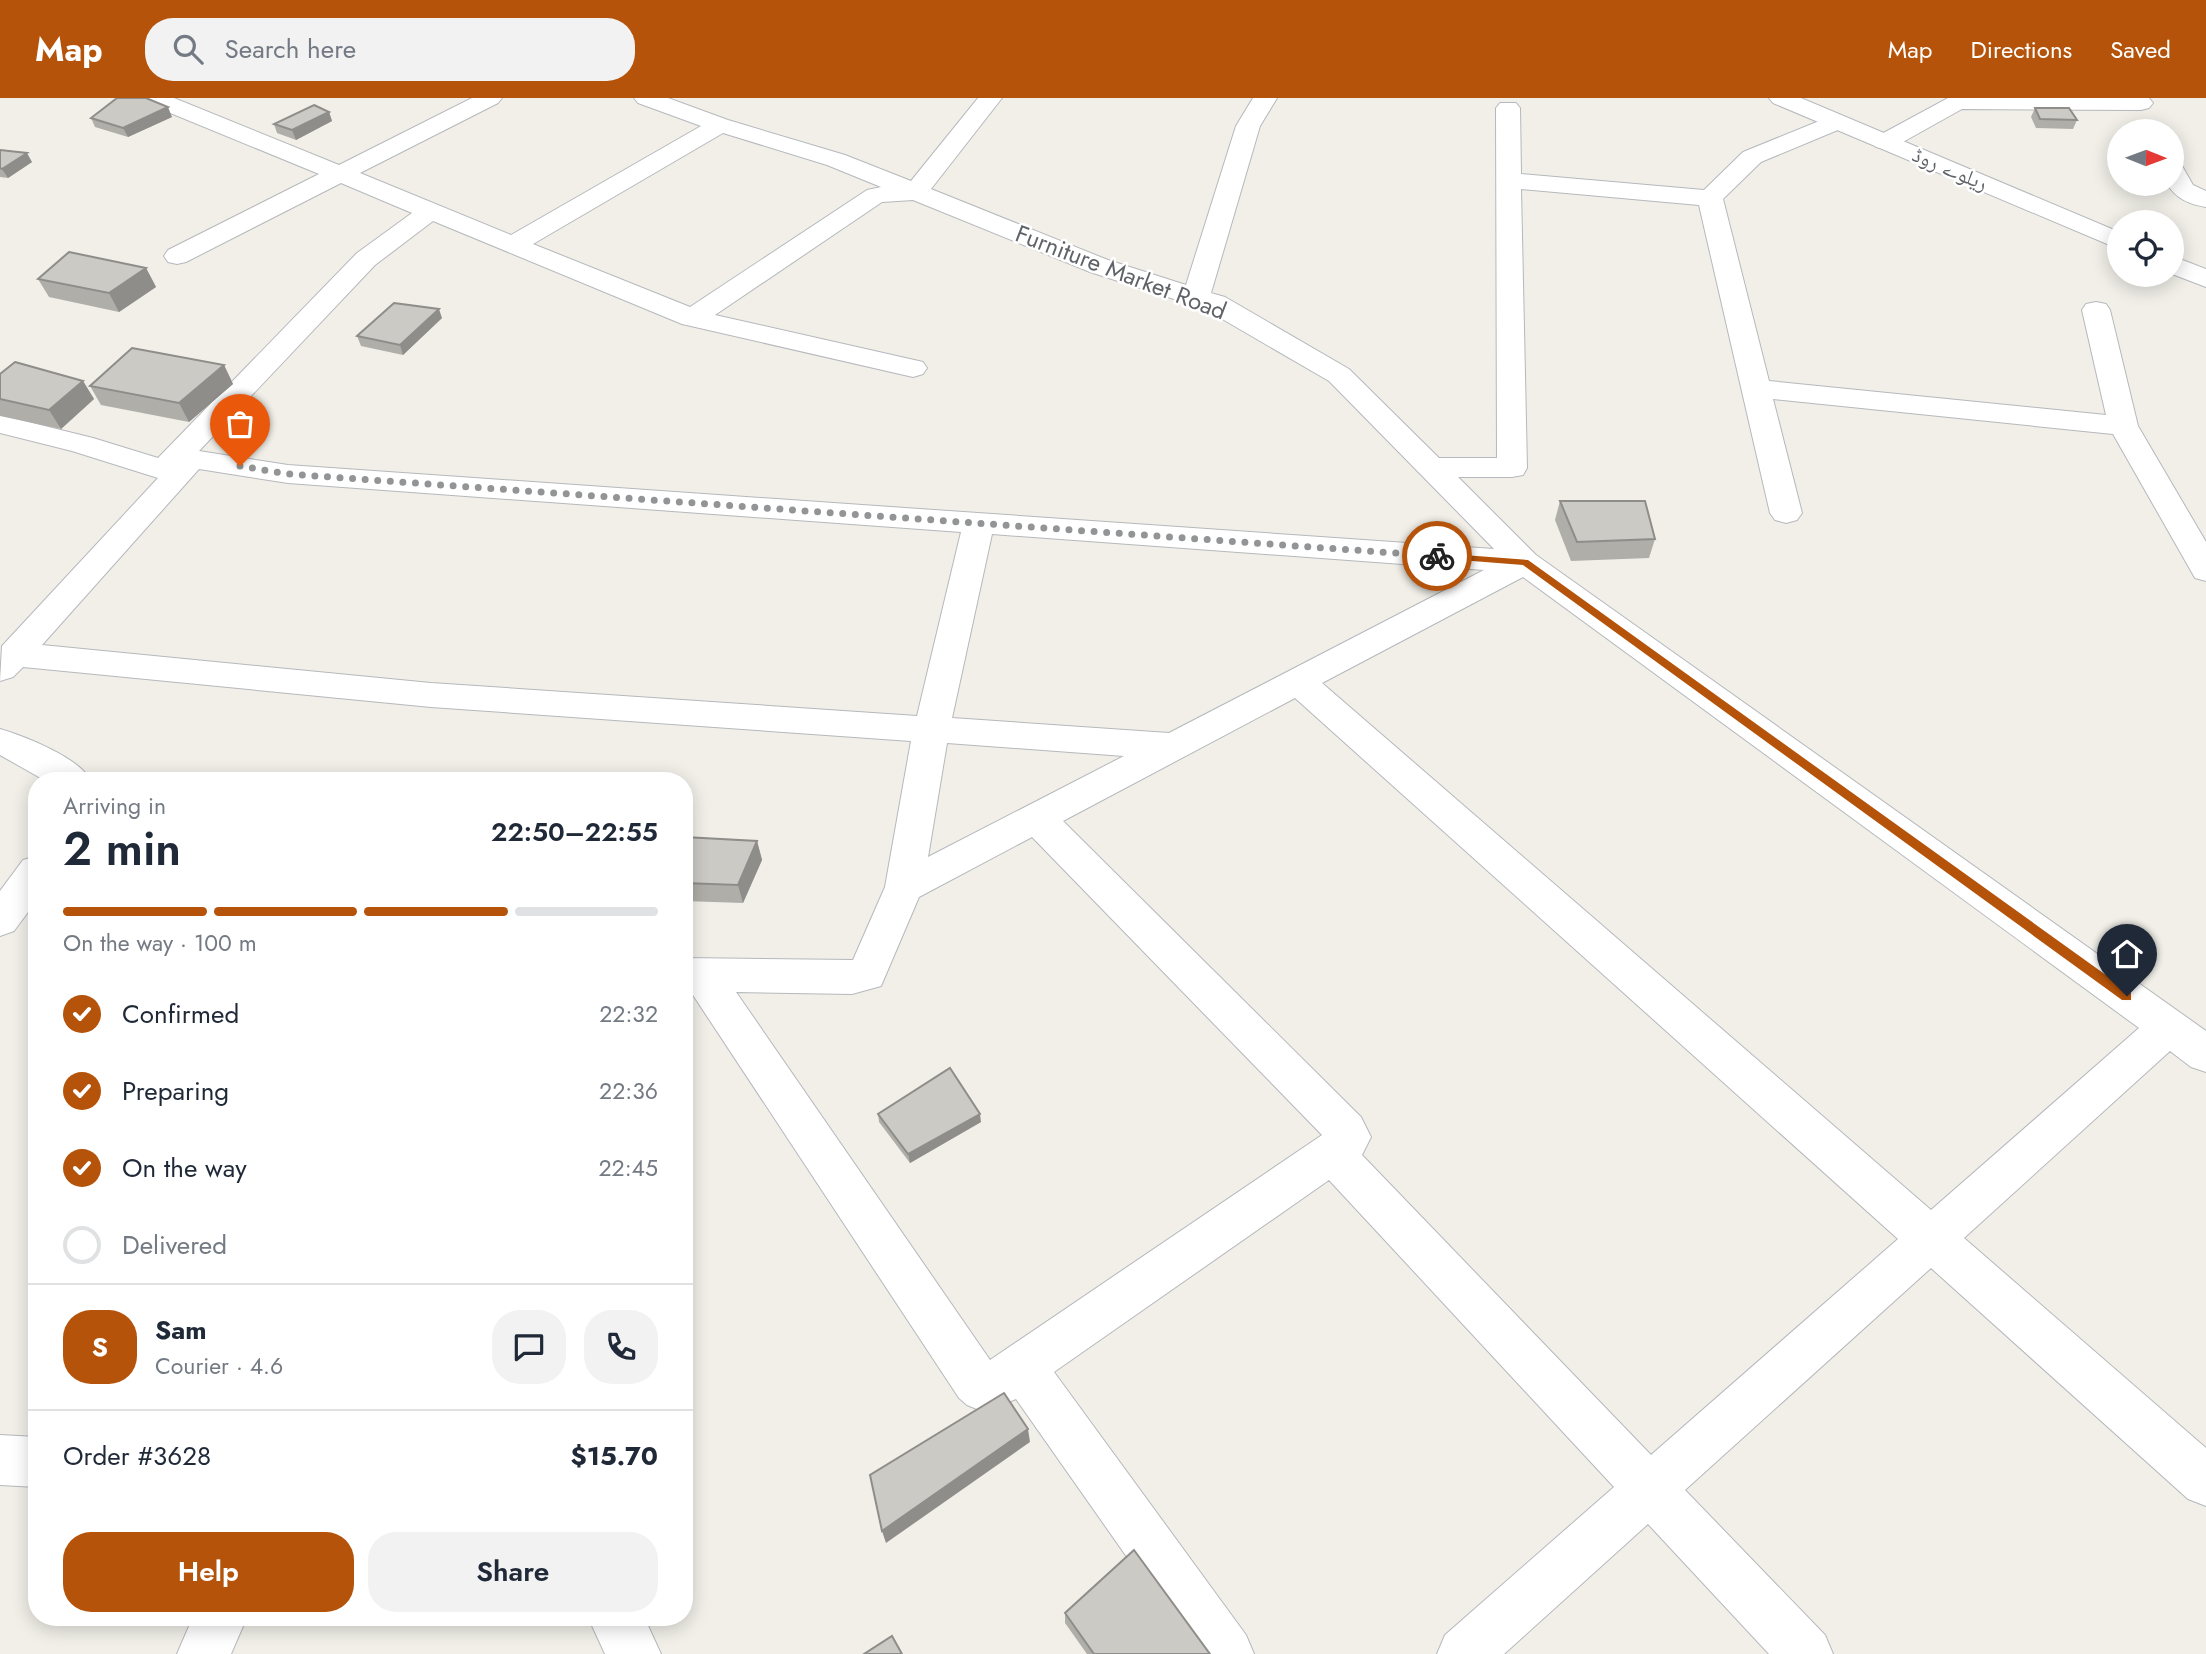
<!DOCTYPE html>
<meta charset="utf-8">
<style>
body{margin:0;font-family:Jost,"Noto Naskh Arabic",sans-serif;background:#f2f2f3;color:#1f2937;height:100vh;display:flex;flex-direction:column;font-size:26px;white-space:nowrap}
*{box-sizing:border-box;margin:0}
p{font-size:23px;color:#747a83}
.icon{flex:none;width:38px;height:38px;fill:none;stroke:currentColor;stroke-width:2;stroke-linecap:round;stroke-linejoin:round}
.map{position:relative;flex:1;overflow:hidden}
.side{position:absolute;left:28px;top:674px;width:665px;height:854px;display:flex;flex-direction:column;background:#fff;border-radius:28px;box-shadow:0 4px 18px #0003}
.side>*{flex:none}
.needle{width:46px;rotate:91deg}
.tools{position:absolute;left:2107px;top:21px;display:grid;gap:14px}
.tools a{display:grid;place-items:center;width:77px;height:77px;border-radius:50%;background:#fff;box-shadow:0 4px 18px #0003;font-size:35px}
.pin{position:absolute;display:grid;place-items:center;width:60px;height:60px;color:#fff;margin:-72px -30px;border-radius:50% 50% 50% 0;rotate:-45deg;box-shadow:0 0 7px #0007}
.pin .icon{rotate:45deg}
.courier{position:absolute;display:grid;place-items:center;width:70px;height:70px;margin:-35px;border:5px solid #b45309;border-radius:50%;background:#fff;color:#222;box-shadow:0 2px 9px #0007}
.overview em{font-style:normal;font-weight:600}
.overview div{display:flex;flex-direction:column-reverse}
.overview{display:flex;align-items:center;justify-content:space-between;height:119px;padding:0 35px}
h1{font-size:46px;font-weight:600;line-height:52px}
.bar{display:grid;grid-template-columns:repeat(4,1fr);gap:10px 7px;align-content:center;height:84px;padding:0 35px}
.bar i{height:9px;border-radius:5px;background:#e0e1e3}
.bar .active{background:#b45309}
.bar p{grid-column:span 4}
.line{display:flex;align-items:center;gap:18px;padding:0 35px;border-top:2px solid #e0e1e3}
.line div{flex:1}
.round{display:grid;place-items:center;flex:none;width:74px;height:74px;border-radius:28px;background:#f2f2f3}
ol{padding:0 35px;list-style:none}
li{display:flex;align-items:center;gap:21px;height:77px}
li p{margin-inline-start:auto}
li .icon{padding:7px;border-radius:50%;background:#b45309;color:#fff;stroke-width:4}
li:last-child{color:#747a83}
li i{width:38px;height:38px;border:4px solid #e0e1e3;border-radius:50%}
.action{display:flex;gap:14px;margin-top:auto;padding:14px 35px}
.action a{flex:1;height:80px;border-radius:28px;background:#b45309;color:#fff;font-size:28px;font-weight:600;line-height:80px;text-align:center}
.action a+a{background:#f2f2f3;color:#1f2937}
header{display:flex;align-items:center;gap:42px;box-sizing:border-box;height:98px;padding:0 35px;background:#b45309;color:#fff}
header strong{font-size:33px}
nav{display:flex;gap:38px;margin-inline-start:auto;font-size:24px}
.search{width:490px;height:63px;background:#f2f2f3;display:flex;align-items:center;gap:18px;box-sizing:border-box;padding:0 24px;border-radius:28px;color:#747a83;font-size:26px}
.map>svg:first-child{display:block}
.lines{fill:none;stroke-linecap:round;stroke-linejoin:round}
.minor-casing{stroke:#b5b8bc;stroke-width:2}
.tertiary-casing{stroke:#b5b8bc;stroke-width:2}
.minor{fill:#fff;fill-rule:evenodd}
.tertiary{fill:#fff;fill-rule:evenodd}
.wall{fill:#afaea9}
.shaded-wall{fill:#8f8d8a}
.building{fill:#cccac5;stroke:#8f8d8a;stroke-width:2}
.route{fill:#b45309}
.done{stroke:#929495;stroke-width:7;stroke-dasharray:0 12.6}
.labels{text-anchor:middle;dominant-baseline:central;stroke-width:5;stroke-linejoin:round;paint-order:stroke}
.far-street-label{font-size:21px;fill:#5f6368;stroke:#fff}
.street-label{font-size:24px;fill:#5f6368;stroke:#fff}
</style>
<header>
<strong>Map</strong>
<div class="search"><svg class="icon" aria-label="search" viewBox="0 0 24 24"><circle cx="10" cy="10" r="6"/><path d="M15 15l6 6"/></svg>Search here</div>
<nav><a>Map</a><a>Directions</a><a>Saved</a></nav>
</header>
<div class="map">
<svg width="2206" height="1556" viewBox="0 0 2206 1556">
<rect width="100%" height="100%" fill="#f1efe8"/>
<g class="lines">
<g class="minor-casing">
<path id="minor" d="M142,0H174L339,67L472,0H502L498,5L360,75L511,137L701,28L638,5L634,0H668L728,22L845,57L911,83L978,0H1002L931,91L1108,162L1186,187L1236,28L1253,0H1277L1260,28L1211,195L1225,199L1349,271L1439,360H1497L1496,10L1500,5H1516L1520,10L1521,76L1704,92L1743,54L1829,19H1845L1849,24L1845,29L1761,64L1723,101L1769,283L2106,317L2082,212L2086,206L2096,204L2106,206L2110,212L2138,328L2206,444V483L2195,480L2113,336L1773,301L1802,415L1797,422L1786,425L1775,422L1770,415L1699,107L1521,91L1527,370L1523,377L1512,379H1458L1536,457L2206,933V974L2191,969L2170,953L1964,1140L2206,1350V1408L2188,1401L1931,1170L1685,1392L1825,1537L1833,1556H1769L1648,1426L1504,1556H1437L1445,1537L1614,1389L1329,1082L1054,1274L1246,1537L1254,1556H1195L1016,1301L984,1314L967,1307L959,1300L691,894H684V860L853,862L885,789L911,643L431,609L23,569L13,579L0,583L2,548L158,380L72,353L0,335V317L93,340L158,360L357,155L412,115L341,85L186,164L177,166L168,164L164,158L168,152L319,76L146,5ZM723,35L827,67L881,89L867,92L690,209L533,146ZM913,102L1090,174L1205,211L1329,283L1494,451L288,367L199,353L375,167L433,123L682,226L913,279L923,276L927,270L923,264L715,217L882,104ZM199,371L288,385L961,434L917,618L431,585L42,547ZM992,436L1484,472L1169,635L952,620ZM1523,479L2139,930L1931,1112L1322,585ZM1295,600L1898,1141L1651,1357L1362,1057L1371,1039L1361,1019L1063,723ZM947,645L1124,658L928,759ZM1032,739L1322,1037L990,1262L736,894L852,896L881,888L919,799Z
M1948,0H2149L2153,5L2149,10L2141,12L1962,11L1894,49L1885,51L1876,49L1873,44L1876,39Z
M2172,64L2181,66L2193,87L2206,93V109C2188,106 2177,101 2167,86H2172Z
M0,631C24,638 80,660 90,682H44L0,657Z
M37,758V802L14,833L0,838V793L23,762Z
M0,1337L37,1339V1389L0,1387Z
M193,1519H247L231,1556H177Z
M588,1519H644L661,1556H605Z"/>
</g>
<g class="tertiary-casing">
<path id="tertiary" d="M1769,0H1801L2119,134V151L1773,5Z
M2172,158L2206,171V189L2172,176Z"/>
</g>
<use href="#minor" class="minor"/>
<use href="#tertiary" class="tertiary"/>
</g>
<path class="wall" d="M2035,10L2077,22L2073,31L2036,30L2031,19Z
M329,14L332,23L296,42L277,35L274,26Z
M172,19L128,39L95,29L91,20Z
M0,52L32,64L8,80L0,79Z
M146,170L156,189L119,214L49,199L38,181Z
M442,220L403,257L361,248L357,238Z
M224,267L233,286L189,324L101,307L90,288Z
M0,276L83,283L94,301L61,331L0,318Z
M1560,403L1655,441L1649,460L1571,463L1555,422Z
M684,739L757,743L762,762L743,805L684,803Z
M878,1016L981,1024L910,1065L879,1024Z
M1065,1515L1210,1556H1087L1065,1525Z"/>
<path class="shaded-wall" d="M168,9L172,19L128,39L123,30Z
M329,14L332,23L296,42L292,32Z
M27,55L32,64L8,80L2,71Z
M146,170L156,189L119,214L109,195Z
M439,211L442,220L403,257L400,247Z
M224,267L233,286L189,324L179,305Z
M83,283L94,301L61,331L49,312Z
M757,743L762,762L743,805L738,787Z
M980,1016L981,1024L910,1065L908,1056Z
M1028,1331L1030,1344L886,1445L882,1433Z"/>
<path class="building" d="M117,0H146L168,9L123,30L91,20Z
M314,7L329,14L292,32L274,26Z
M2035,10H2069L2077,22L2040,21Z
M0,52L27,55L2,71L0,70Z
M69,154L146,170L109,195L38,181Z
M394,205L439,211L400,247L357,238Z
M132,250L224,267L179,305L90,288Z
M15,264L83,283L49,312L0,301V276Z
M1560,403H1645L1655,441L1577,444Z
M684,739L757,743L738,787L684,785Z
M950,970L980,1016L908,1056L878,1016Z
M1004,1295L1028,1331L882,1433L870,1377Z
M1134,1452L1210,1556H1094L1065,1515Z
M892,1538L902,1556H864Z"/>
<path class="route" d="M1437,455L1528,462L2131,895V902H2122L1523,467L1434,460V456Z"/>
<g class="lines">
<path class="done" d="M240,368L288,376L1437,458"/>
</g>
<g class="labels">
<g class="far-street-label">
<text transform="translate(1950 71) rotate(23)">ریلوے روڈ</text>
</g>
<g class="street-label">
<text transform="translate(1121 174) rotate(21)">Furniture Market Road</text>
</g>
</g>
</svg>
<div class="tools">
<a><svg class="needle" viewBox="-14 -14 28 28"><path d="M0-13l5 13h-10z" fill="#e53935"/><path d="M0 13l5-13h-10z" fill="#747a83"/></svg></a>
<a><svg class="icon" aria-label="locate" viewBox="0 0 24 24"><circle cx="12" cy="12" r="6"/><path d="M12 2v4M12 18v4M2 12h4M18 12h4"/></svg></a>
</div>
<div class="pin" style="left:240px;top:368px;background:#ea580c"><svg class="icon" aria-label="bag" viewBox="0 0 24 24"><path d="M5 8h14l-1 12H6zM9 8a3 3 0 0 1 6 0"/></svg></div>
<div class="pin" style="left:2127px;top:898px;background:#1f2937"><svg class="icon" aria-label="home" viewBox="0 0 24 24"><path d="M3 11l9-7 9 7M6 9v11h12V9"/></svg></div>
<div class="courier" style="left:1437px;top:458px"><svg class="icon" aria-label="bike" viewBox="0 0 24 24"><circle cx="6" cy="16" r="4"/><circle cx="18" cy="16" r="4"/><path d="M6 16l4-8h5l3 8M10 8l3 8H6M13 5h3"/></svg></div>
<section class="side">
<div class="overview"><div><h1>2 min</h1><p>Arriving in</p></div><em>22:50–22:55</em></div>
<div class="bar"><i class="active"></i><i class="active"></i><i class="active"></i><i></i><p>On the way · 100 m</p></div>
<ol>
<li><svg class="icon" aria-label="check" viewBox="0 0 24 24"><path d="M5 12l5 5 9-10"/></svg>Confirmed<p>22:32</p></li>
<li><svg class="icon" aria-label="check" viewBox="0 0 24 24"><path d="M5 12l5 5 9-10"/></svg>Preparing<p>22:36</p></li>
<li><svg class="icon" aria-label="check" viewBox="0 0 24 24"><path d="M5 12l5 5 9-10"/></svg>On the way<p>22:45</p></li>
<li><i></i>Delivered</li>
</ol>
<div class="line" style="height:126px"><b class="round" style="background:#b45309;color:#fff">S</b><div><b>Sam</b><p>Courier · 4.6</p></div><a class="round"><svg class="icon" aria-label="chat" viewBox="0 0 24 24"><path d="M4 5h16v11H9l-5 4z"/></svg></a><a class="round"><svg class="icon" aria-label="phone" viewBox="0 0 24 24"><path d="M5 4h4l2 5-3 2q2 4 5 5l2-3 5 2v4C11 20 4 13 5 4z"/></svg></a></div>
<div class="line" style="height:91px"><div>Order #3628</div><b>$15.70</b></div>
<div class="action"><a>Help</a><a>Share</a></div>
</section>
</div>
